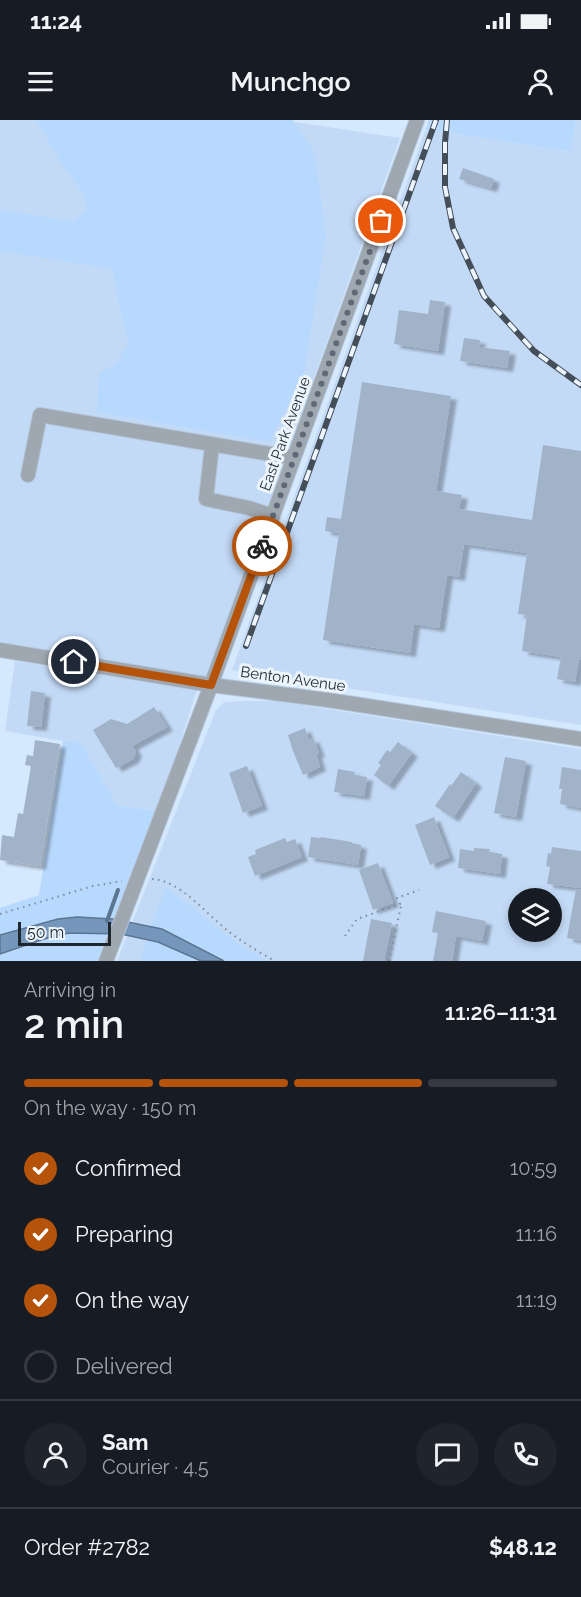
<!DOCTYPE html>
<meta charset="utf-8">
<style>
body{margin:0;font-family:Raleway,sans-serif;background:#20242c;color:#f1f3f6;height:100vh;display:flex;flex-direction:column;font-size:22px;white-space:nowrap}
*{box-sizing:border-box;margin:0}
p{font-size:20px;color:#9ea1a6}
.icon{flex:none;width:33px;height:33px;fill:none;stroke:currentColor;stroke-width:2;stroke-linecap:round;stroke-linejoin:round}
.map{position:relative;height:841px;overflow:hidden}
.side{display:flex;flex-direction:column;background:#171b24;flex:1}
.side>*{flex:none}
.buttons{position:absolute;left:508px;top:768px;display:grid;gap:12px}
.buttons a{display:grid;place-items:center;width:54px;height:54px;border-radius:50%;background:#171b24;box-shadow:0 3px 9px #0003;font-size:30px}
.scale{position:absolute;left:18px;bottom:15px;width:93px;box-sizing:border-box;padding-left:6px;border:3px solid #1f262e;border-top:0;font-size:16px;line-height:21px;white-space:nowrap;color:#1f262e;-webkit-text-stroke:4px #ecf4fd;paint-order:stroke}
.pin{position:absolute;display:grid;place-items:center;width:51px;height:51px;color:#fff;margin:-26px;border:3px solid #fff;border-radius:50%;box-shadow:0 2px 6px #0007}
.courier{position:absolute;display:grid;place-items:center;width:60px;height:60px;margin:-30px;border:4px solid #b45309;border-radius:50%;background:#fff;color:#222;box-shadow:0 2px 8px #0007}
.headline em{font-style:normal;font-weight:600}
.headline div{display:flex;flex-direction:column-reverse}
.headline{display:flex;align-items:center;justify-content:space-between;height:102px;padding:0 24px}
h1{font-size:39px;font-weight:600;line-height:45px}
.bar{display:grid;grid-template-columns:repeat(4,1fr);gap:9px 6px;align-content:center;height:72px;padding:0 24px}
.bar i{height:8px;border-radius:4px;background:#363941}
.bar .on{background:#b45309}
.bar p{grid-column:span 4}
.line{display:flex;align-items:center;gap:15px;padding:0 24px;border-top:2px solid #363941}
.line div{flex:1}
.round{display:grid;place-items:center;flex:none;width:63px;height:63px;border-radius:32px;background:#20242c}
ol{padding:0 24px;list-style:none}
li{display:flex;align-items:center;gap:18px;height:66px}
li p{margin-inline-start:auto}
li .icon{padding:6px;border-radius:50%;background:#b45309;color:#fff;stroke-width:4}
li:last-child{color:#9ea1a6}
li i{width:33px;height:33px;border:3px solid #363941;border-radius:50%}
.status{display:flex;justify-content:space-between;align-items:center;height:42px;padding:0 30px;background:#171b24;direction:ltr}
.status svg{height:16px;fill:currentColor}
header{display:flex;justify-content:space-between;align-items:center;height:78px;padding:0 24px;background:#171b24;font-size:27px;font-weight:600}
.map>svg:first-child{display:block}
.built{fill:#c3daf6;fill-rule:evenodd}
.green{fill:#b8d9fe}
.water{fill:#7697bc;stroke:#5c7591;stroke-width:1.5}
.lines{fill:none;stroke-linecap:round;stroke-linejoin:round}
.stream{stroke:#5c7591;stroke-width:4}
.building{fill:#a1b3c8;filter:url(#shadow)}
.minor-casing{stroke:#b3c5d9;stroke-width:16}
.path{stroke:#7e8b9b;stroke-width:2;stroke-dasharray:1.5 4.5;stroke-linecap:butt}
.minor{stroke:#9fa7b1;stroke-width:14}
.rail-casing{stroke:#444e58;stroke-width:6}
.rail{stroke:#ecf4fd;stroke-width:4;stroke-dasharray:11;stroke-linecap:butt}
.done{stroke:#5e6a77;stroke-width:6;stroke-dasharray:0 10.8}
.route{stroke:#b45309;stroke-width:8}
.labels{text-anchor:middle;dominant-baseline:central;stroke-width:6;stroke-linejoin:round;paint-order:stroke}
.street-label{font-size:15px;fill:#1f262e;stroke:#ecf4fd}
</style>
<div class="status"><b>11:24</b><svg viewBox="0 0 49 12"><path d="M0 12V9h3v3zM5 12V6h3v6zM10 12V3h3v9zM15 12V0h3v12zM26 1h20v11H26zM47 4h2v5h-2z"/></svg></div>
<header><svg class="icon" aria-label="menu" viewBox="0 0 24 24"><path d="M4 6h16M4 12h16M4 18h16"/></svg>Munchgo<svg class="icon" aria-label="person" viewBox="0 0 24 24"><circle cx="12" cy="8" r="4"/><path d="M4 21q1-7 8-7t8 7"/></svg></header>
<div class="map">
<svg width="581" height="841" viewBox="0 0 581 841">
<defs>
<filter id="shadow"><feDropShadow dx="6" dy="4" stdDeviation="1.5" flood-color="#0004"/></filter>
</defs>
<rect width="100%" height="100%" fill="#d4e8fe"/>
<path class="built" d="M0,0H282L400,18L206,558L0,528Z
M576,0H581V605L232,550L426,9L571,32Z
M15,541L197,570L158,691L117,685L81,624L5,611Z
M239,581H277L581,629V841H117L216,590L224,582ZM519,778H552V812H519Z"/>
<path class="green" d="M36,0H293L315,33L326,116L304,254L269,322L97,292L99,254L117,242L128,224L112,149L0,131V90L73,101L87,89L82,72L61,43Z
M429,0H576L571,32L426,9Z
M63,621L81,623L117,685L158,691L113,799L77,797L58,799L0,815V788L39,775Z
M166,767L239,824L267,841H224L162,809L151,806Z
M77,812L108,813L97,841H0V834L44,819Z
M148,819L168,826L201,841H140Z"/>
<path class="water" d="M77,797L113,799L162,809L224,841H201L158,822L121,814L69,813L44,819L0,834V815L58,799Z"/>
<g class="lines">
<path class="stream" d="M107,801L118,770"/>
</g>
<path class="building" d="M463,48L494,59L491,68L459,59Z
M430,180L445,182L438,231L394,224L399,190L428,194Z
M464,218L480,220L479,227L510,231L507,248L460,241Z
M362,262L451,276L436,371L462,375L459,389L532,400L543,325L581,331V540L579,539L575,562L557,559L561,537L522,531L527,495L518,494L527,433L464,424L459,457L447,455L439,508L414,504L410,533L323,520L339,413L325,411L327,397L341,399Z
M31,571L45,573L41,607L27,606Z
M154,587L167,607L132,626L136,632L133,639L116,648L93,610L111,599L127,604Z
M305,608L309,620L313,618L319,633L316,634L320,647L303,655L293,631L288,615Z
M35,620L60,624L40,746L0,740L2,715L14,717L18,693L23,694L31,646L25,645L27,635L33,636Z
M398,622L412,633L388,666L374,655L381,645L378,643L387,630L390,632Z
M505,637L526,641L516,697L494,693Z
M247,646L262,686L243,693L229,653Z
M562,647L581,650V688L560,684L562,669H559Z
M338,649L355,652L354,655L367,657L364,676L334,672Z
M461,652L476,663L453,698L435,686L450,664L451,666Z
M434,697L449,737L430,745L415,705Z
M311,717L321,718V717L352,722V723L361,725L358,745L308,737Z
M285,718L287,722L295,719L302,737L255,756L248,737L256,734L255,730Z
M552,727L581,731V768L547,764L550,747L546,746L548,733L551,734Z
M474,728L490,729L489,732L502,734L500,754L458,748L460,729L474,731Z
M378,743L393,783L373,790L359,750Z
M576,769H581V821L567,818Z
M436,791L486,801L482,821L456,816L452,841H433L438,813L432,812Z
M371,799L392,803L384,841H363Z"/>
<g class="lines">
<g class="minor-casing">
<path id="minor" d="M212,325L206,379L249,388L273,396
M28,355L40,295L294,338
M0,530L211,565L328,580L581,619
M106,841L211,565L417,0"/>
</g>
<path class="path" d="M152,759C180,760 206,794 228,811C242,822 259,832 275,841
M0,794L93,766L122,761
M345,816L357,799L400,784L397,778L419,770
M389,841L401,786L400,784"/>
<use href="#minor" class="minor"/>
<g class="rail-casing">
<path id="rail" d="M447,0L445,23V67L453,108L484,176L534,231L581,265
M246,526L436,0"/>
</g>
<use href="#rail" class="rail"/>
</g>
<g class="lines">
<path class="done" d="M262,426L381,101"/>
<path class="route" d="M74,542L211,565L262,426"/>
</g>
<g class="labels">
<g class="street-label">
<text transform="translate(285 314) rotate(-70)">East Park Avenue</text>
<text transform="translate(293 559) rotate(8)">Benton Avenue</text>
</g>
</g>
</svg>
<div class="buttons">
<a><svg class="icon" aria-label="layers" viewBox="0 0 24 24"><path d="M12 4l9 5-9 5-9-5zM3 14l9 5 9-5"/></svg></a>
</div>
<div class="scale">50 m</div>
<div class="pin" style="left:381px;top:101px;background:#ea580c"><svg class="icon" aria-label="bag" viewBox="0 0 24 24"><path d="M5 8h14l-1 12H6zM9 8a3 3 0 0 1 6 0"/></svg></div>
<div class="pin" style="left:74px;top:542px;background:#1f2937"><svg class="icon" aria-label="home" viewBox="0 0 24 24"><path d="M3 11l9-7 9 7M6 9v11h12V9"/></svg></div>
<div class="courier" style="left:262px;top:426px"><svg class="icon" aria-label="bike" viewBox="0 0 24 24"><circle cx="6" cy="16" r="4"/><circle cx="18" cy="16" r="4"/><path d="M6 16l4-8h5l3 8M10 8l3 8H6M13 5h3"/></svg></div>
</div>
<section class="side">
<div class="headline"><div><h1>2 min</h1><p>Arriving in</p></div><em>11:26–11:31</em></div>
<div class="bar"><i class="on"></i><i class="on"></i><i class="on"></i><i></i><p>On the way · 150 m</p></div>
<ol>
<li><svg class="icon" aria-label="check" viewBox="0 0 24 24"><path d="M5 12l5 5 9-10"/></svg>Confirmed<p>10:59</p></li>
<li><svg class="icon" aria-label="check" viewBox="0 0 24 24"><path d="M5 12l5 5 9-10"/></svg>Preparing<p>11:16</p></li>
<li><svg class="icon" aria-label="check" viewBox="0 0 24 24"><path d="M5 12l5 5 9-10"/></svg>On the way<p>11:19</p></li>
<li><i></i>Delivered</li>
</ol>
<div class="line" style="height:108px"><a class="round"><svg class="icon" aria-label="person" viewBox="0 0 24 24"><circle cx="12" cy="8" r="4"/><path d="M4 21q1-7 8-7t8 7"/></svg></a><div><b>Sam</b><p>Courier · 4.5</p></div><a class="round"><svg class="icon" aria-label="chat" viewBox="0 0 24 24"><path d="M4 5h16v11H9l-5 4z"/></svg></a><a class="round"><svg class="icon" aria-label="phone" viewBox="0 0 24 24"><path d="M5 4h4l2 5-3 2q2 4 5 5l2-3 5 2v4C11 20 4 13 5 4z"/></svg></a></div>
<div class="line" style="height:78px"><div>Order #2782</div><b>$48.12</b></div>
</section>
